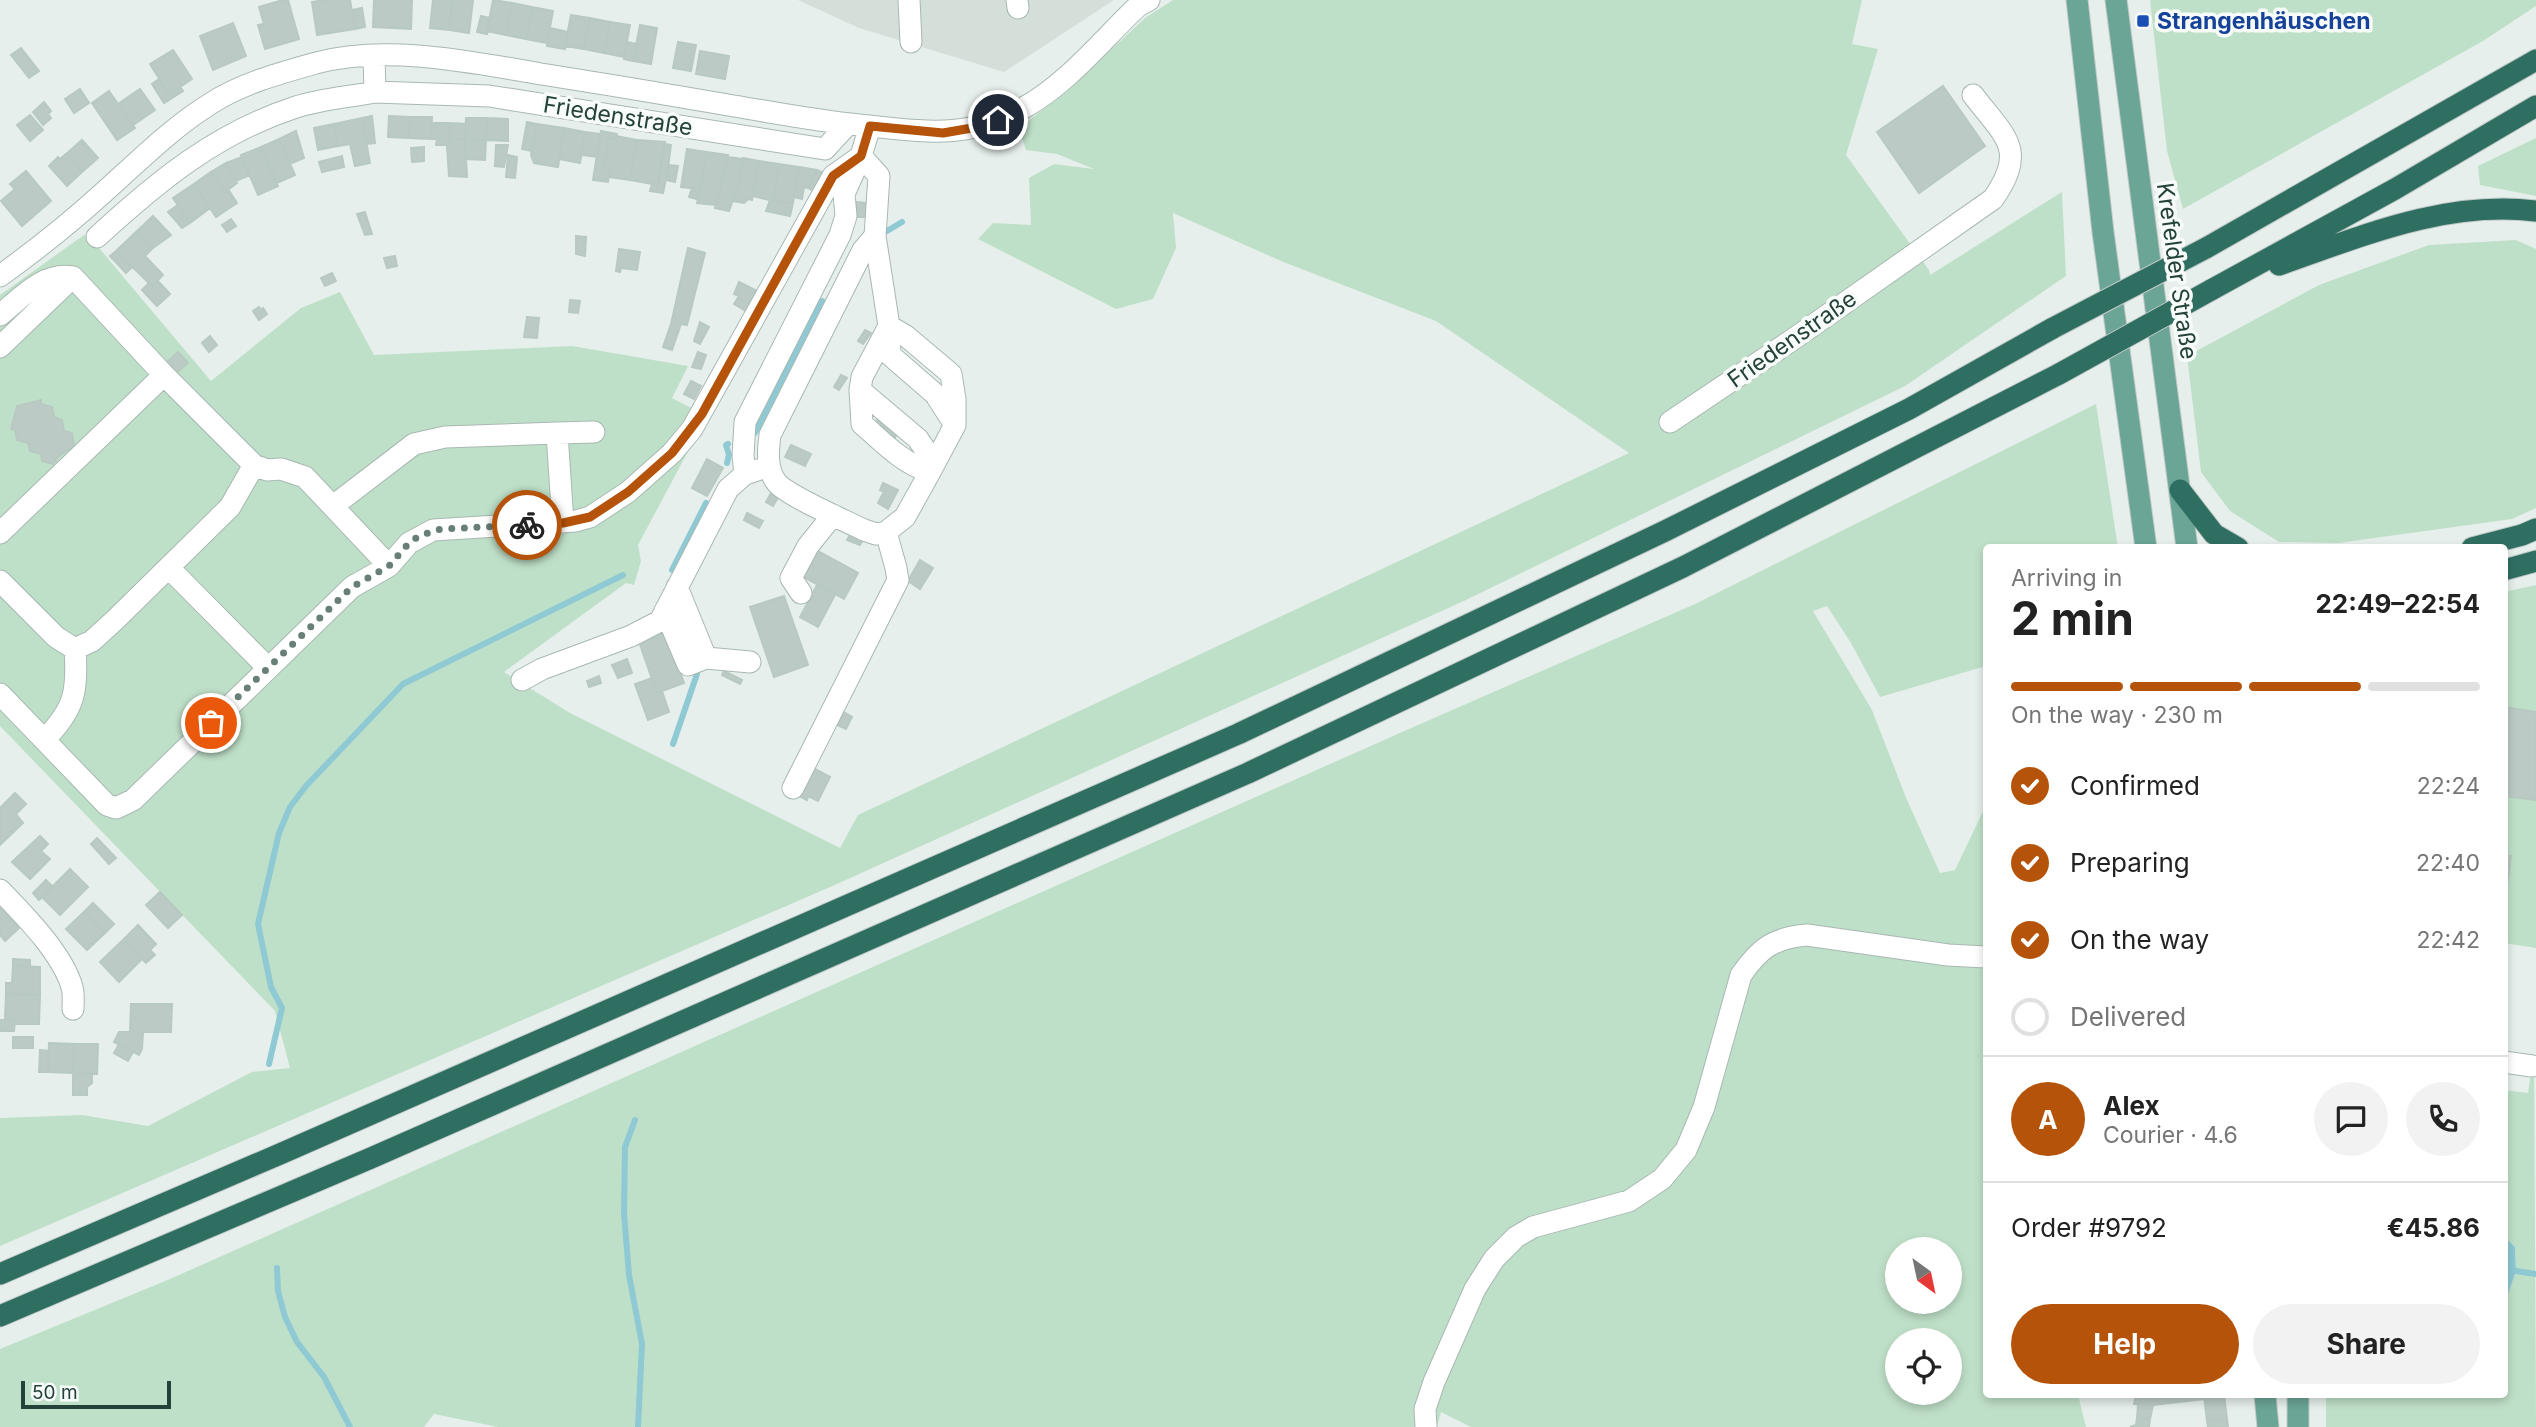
<!DOCTYPE html>
<meta charset="utf-8">
<style>
body{margin:0;font-family:Inter,sans-serif;background:#f2f2f2;color:#222;height:100vh;display:flex;flex-direction:column;font-size:26px;white-space:nowrap}
*{box-sizing:border-box;margin:0}
p{font-size:23px;color:#767676}
.icon{flex:none;width:38px;height:38px;fill:none;stroke:currentColor;stroke-width:2;stroke-linecap:round;stroke-linejoin:round}
.map{position:relative;flex:1;overflow:hidden}
.details{position:absolute;left:1983px;top:544px;width:525px;height:854px;display:flex;flex-direction:column;background:#fff;border-radius:7px;box-shadow:0 4px 10px #0003}
.details>*{flex:none}
.needle{width:46px;rotate:147deg}
.controls{position:absolute;left:1885px;top:1237px;display:grid;gap:14px}
.controls a{display:grid;place-items:center;width:77px;height:77px;border-radius:50%;background:#fff;box-shadow:0 4px 10px #0003;font-size:35px}
.scale{position:absolute;left:21px;bottom:18px;width:150px;box-sizing:border-box;padding-left:7px;border:4px solid #24423a;border-top:0;font-size:19px;line-height:24px;white-space:nowrap;color:#24423a;-webkit-text-stroke:5px #f7fbf9;paint-order:stroke}
.pin{position:absolute;display:grid;place-items:center;width:60px;height:60px;color:#fff;margin:-30px;border:4px solid #fff;border-radius:50%;box-shadow:0 2px 7px #0007}
.courier{position:absolute;display:grid;place-items:center;width:70px;height:70px;margin:-35px;border:5px solid #b45309;border-radius:50%;background:#fff;color:#222;box-shadow:0 2px 9px #0007}
.summary em{font-style:normal;font-weight:700}
.summary div{display:flex;flex-direction:column-reverse}
.summary{display:flex;align-items:center;justify-content:space-between;height:119px;padding:0 28px}
h1{font-size:46px;font-weight:700;line-height:52px}
.bar{display:grid;grid-template-columns:repeat(4,1fr);gap:10px 7px;align-content:center;height:84px;padding:0 28px}
.bar i{height:9px;border-radius:5px;background:#e0e0e0}
.bar .active{background:#b45309}
.bar p{grid-column:span 4}
.line{display:flex;align-items:center;gap:18px;padding:0 28px;border-top:2px solid #e0e0e0}
.line div{flex:1}
.round{display:grid;place-items:center;flex:none;width:74px;height:74px;border-radius:37px;background:#f2f2f2}
ol{padding:0 28px;list-style:none}
li{display:flex;align-items:center;gap:21px;height:77px}
li p{margin-inline-start:auto}
li .icon{padding:7px;border-radius:50%;background:#b45309;color:#fff;stroke-width:4}
li:last-child{color:#767676}
li i{width:38px;height:38px;border:4px solid #e0e0e0;border-radius:50%}
.action{display:flex;gap:14px;margin-top:auto;padding:14px 28px}
.action a{flex:1;height:80px;border-radius:42px;background:#b45309;color:#fff;font-size:28px;font-weight:700;line-height:80px;text-align:center}
.action a+a{background:#f2f2f2;color:#222}
.map>svg:first-child{display:block}
.built{fill:#d4dfda}
.green{fill:#bfe0c8;fill-rule:evenodd}
.water{fill:#8ec9d4}
.lines{fill:none;stroke-linecap:round;stroke-linejoin:round}
.stream{stroke:#8ec9d4;stroke-width:6}
.building{fill:#bbcac4;stroke:#b8c9c2;stroke-width:2}
.minor-casing{stroke:#a8b8b2;stroke-width:23}
.major-casing{stroke:#c2cac8;stroke-width:23}
.highway-casing{stroke:#c2cac8;stroke-width:23}
.minor{stroke:#fff;stroke-width:21}
.major{stroke:#6aa596;stroke-width:21}
.highway{stroke:#2f6f62;stroke-width:21}
.highway-bridge-casing{stroke:#c2cac8;stroke-width:23;stroke-linecap:butt}
.highway-bridge{stroke:#2f6f62;stroke-width:21}
.done{stroke:#687f78;stroke-width:7;stroke-dasharray:0 12.6}
.route{stroke:#b45309;stroke-width:9}
.transit-dot{fill:#1a4fb4;stroke:#f7fbf9;stroke-width:2.5}
.labels{text-anchor:middle;dominant-baseline:central;stroke-width:7;stroke-linejoin:round;paint-order:stroke}
.transit-label{font-size:23px;font-weight:bold;fill:#164399;stroke:#f7fbf9;text-anchor:start}
.street-label{font-size:23px;fill:#24423a;stroke:#f7fbf9}
</style>
<div class="map">
<svg width="2536" height="1427" viewBox="0 0 2536 1427">
<rect width="100%" height="100%" fill="#e6efeb"/>
<path class="built" d="M798,0H1114L1004,72L859,28Z"/>
<path class="green" d="M1173,0H1862L1852,44L1878,49L1846,155L1929,270L1930,275L2062,192L2066,276L1905,386L1466,600L837,884L0,1246V1118L82,1115L148,1126L252,1072L290,1068L275,1011L0,726V295L84,235L89,236L211,381L301,308L340,292L374,355L572,346L688,366L672,398L707,416L638,545L641,561L634,585L626,583L504,672L570,713L840,848L858,815L1629,453L1436,321L1281,261L1173,213L1176,248L1153,299L1116,309L978,239L993,223L1031,225L1029,178L1054,164L1094,169L1057,154L1026,150L1019,128L1068,90L1145,18Z
M2150,0H2536V6L2483,41L2183,209L2167,151Z
M2536,138V196L2480,185L2478,166Z
M2516,240L2536,249V508L2512,519L2338,543L2279,542L2230,511L2201,472L2187,356L2319,285L2429,245Z
M2096,404L2118,548H1986V666L1880,697L1851,643L1827,606L1813,611L1872,710L1907,800L1940,873L1955,870L1986,805V1395H2078L2086,1427H1471L1441,1412L1437,1427H498L434,1414L424,1427H0V1349L170,1279L1409,729L1695,604ZM1897,1250H1950V1302H1897ZM1897,1340H1950V1393H1897Z
M2536,585V948L2504,943V592Z
M2534,1052L2536,1427H2326V1395H2504V1306L2516,1271L2515,1247L2504,1236V1090L2528,1093Z"/>
<path class="water" d="M2504,1236L2515,1247L2516,1271L2504,1306Z"/>
<g class="lines">
<path class="stream" d="M887,231L902,222
M755,433L822,301
M727,463L729,455L726,445L728,444
M672,570L706,503
M673,744L697,674
M269,1064L282,1008L271,987L258,924L279,833L290,807L306,786L403,684L623,575
M635,1120L625,1147L624,1213L629,1275L642,1344L638,1427
M277,1268L278,1291L285,1317L297,1342L324,1377L350,1427
M2516,1271L2536,1274"/>
</g>
<path class="building" d="M283,0H288L299,39L265,49L258,25L264,24L259,7Z
M324,0H350L355,29L317,35L312,2Z
M374,0H412L411,29L373,27Z
M433,0H452L449,30L430,28Z
M452,0H473L469,33L449,30Z
M493,0L512,3L506,35L487,31Z
M512,3L532,7L526,39L506,35Z
M532,7L553,11L547,43L526,39Z
M362,8L365,27L355,29L352,10Z
M571,15L590,18L584,49L565,46Z
M481,16L490,18L487,34L477,32Z
M590,18L610,22L604,53L584,49Z
M610,22L630,25L624,57L604,53Z
M233,23L246,56L213,70L200,36Z
M640,25L657,28L651,64L633,61Z
M550,28L568,32L565,49L547,46Z
M627,42L637,44L633,61L624,59Z
M678,42L696,45L691,71L673,68Z
M21,48L39,71L29,78L11,55Z
M173,50L192,79L169,94L150,64Z
M700,51L729,56L725,79L696,74Z
M159,79L169,94L180,87L183,91L164,103L152,84Z
M1943,86L1985,146L1919,193L1877,132Z
M80,89L89,103L74,113L65,99Z
M140,89L155,110L133,125L118,104Z
M109,91L135,128L117,140L92,103Z
M44,102L51,111L48,114L51,118L43,125L33,112Z
M30,115L43,130L30,141L17,125Z
M372,116L375,143L366,144L362,118Z
M389,116L410,117L409,138L388,137Z
M410,117H432L431,139L409,138Z
M362,118L370,163L355,166L350,144L338,146L334,124Z
M466,118H487L486,140L465,139Z
M487,118L508,119V141L486,140Z
M527,122L537,124L532,151L522,149Z
M432,123H450L449,145H436L437,139H431Z
M450,123L466,124L465,139H450Z
M334,124L338,146L318,150L314,128Z
M537,124L564,128L558,167L534,163L531,155Z
M564,128L585,132L580,163L559,159Z
M296,131L304,158L290,164L279,139Z
M601,131L617,134L616,139L609,138L604,164L611,165L608,182L593,180Z
M585,132L601,134L597,157L581,155Z
M616,136L637,140L630,180L609,177L611,165L604,164L609,138L616,139Z
M279,139L295,175L277,183L261,147Z
M450,139H465L467,177L449,176L447,146L449,145Z
M465,139L486,140L485,160L465,159Z
M82,140L98,158L82,172L66,154Z
M637,140L665,142L658,185L630,180Z
M665,144L671,145L667,175L659,174Z
M496,145H508L504,167L495,166Z
M261,147L278,186L258,195L241,155Z
M424,147V161L412,162L411,148Z
M687,149L707,152L700,189L681,187Z
M707,152L728,155L716,205L697,203Z
M66,154L82,172L67,186L49,166L58,157L60,159Z
M508,155L517,157L515,178L506,177Z
M342,156L344,167L322,172L319,162Z
M242,157L250,175L236,181L226,163Z
M728,157L743,159L740,180L729,211L715,208Z
M743,158L759,161L752,200L748,199L744,203L732,201L740,180Z
M759,161L779,164L773,201L753,196Z
M226,163L237,183L225,192L211,172Z
M779,164L799,167L793,203L773,201Z
M668,165L678,166L675,182L666,180Z
M799,167L817,170L808,188L804,187L802,199L794,197Z
M817,170L825,174L816,192L808,188Z
M26,171L51,201L22,226L1,201L15,189L10,184Z
M211,172L225,192L228,189L237,203L216,217L194,184Z
M659,174L667,175L663,193L650,191L652,184L658,185Z
M194,184L210,208L190,223L173,198Z
M692,188L700,189L697,199L689,197Z
M770,200L793,203L790,216L766,211Z
M856,202L868,203L867,217H855Z
M178,205L190,223L182,228L168,212Z
M365,212L372,234L365,235L357,214Z
M153,216L171,235L153,248L137,231Z
M231,219L236,226L227,232L222,225Z
M137,231L153,248L145,256L163,275L152,286L116,251Z
M576,236L586,237L585,256L576,254Z
M688,248L705,253L687,325L681,324L672,350L663,347L671,324Z
M619,249L640,252L637,270L621,268L620,272L616,271Z
M116,251L132,267L126,273L110,256Z
M395,256L397,266L387,268L384,258Z
M332,273L336,281L325,286L321,278Z
M157,280L170,294L157,306L142,290L149,283L152,286Z
M739,282L757,291L746,311L734,304L739,296L734,294Z
M570,300L580,301L578,313L569,312Z
M259,307L261,310L263,308L267,314L259,320L253,311Z
M527,317L539,318L537,338L524,337Z
M700,322L709,327L700,344L694,341Z
M865,330L871,333L863,344L858,341Z
M210,336L217,345L209,352L202,343Z
M178,352L188,363L176,373L167,362Z
M698,352L706,355L701,369L692,367Z
M841,375L847,378L839,390L834,387Z
M691,381L701,386L694,399L684,394Z
M41,400V404L52,407L54,417L62,420L64,431L72,433L74,445L58,457L53,464L42,461L41,454L30,451L28,443L17,440L15,430L11,429L17,406Z
M881,416L899,433L893,439L877,420Z
M791,445L811,454L805,466L785,457Z
M707,459L723,468L707,496L692,488Z
M883,483L898,490L888,509L878,503L884,492L880,490Z
M771,493L779,496L773,506L766,502Z
M747,513L763,521L759,528L744,520Z
M850,535L863,540L860,545L847,540Z
M814,549L858,573L844,599L800,575Z
M920,560L933,568L920,589L908,581Z
M817,585L835,595L818,627L800,617Z
M784,596L808,665L774,677L750,607Z
M666,633L684,683L657,693L639,642Z
M627,659L632,673L618,678L612,665Z
M724,671L742,680L740,684L722,675Z
M599,676L601,683L589,687L587,681Z
M652,678L657,693L662,691L669,712L648,720L635,684Z
M2504,707L2536,712V800L2504,796Z
M842,711L852,717L846,729L835,724Z
M813,768L830,777L818,801L808,796L807,800L799,796Z
M15,793L26,804L16,814L23,823L1,844L0,808Z
M40,836L48,844L41,851L50,859L30,879L12,862Z
M97,838L116,858L109,864L91,844Z
M2504,855L2511,856L2504,908Z
M70,869L88,887L60,915L42,897Z
M46,880L53,887L39,900L33,893Z
M160,892L182,915L168,928L146,905Z
M93,903L114,924L105,933L84,912Z
M0,907L19,928L5,941L0,935V923L2,921L0,919Z
M84,912L105,933L87,950L66,929Z
M138,925L156,944L150,950L155,955L146,963L123,940Z
M123,940L142,959L119,982L100,962Z
M13,959L30,960V967L13,966Z
M13,966L40,967V995L6,994V983H12Z
M6,994L40,995L39,1024H15V1020H5Z
M131,1004H172L171,1032H130Z
M0,1020H15L14,1031H0Z
M119,1032H143L142,1049L139,1055L114,1042Z
M13,1037H33V1048H13Z
M49,1043L75,1044L73,1073L48,1072Z
M75,1044H98L97,1074L73,1073Z
M119,1044L133,1052L128,1061L114,1053Z
M40,1050L49,1051L48,1072H39Z
M73,1073L92,1074V1083L87,1087V1095H73Z
M2136,1395H2204V1399L2153,1405L2150,1419L2137,1418L2138,1404H2134Z
M2204,1395H2224L2227,1419L2207,1421Z
M2137,1418L2150,1419L2149,1427H2130L2136,1425Z
M2227,1419L2228,1427H2208L2207,1421Z"/>
<g class="lines">
<g class="minor-casing">
<path id="minor" d="M909,0L911,42
M1017,0L1018,8
M374,56L375,92L489,96L825,149L848,124
M97,237C158,181 216,133 296,107C321,99 349,97 375,92
M0,276C36,250 70,223 103,193C138,162 170,129 210,104C240,84 280,73 316,63C386,44 471,62 541,74C606,84 670,95 734,106C776,113 817,121 859,125C922,131 967,141 1025,107C1068,83 1102,40 1138,6L1149,0
M0,315C21,298 44,271 73,277L164,375L254,465L267,470L281,469L305,477L389,566
M0,347L73,277
M860,390L862,424C884,443 902,463 930,472
M1670,422L1792,340L1993,199C2028,149 2005,137 1973,95
M557,433L594,432
M930,472L926,451L918,439L860,390L862,377L889,326L890,355L935,394L955,425
M745,474L743,456L745,422L840,235L846,216L844,194L861,156L879,176L875,236L863,250L770,435C768,450 766,470 777,483C788,496 846,521 864,530L876,534L886,532L905,517L930,472L955,425V399L951,374L906,336L889,326L875,236
M333,506L414,444L445,437L557,433L563,523
M0,533L164,375
M169,568L268,668
M0,581L56,637L75,649L92,641L115,620L230,507L254,465
M677,587L706,658L750,662
M801,593L791,578L808,546L833,515
M665,611L688,665L706,658
M522,680L542,669L631,636L660,621L728,489L745,474L757,470
M0,694L107,805L116,808L133,800L352,587L389,566L409,543L433,530L576,521L590,517L628,492L672,453L692,429L833,176L861,156L870,126
M44,740C75,709 78,691 75,649
M793,788L898,580L896,568L886,532
M0,890C25,916 62,953 72,987C74,994 73,1003 73,1009
M2504,1062L2532,1066
M1426,1427L1425,1409L1434,1382L1475,1289L1494,1259L1516,1237L1533,1227L1629,1201L1662,1179L1686,1150L1704,1107L1741,975C1760,948 1773,938 1807,935L1948,955L1986,957"/>
</g>
<g class="major-casing">
<path id="major" d="M2077,0L2103,232L2146,548
M2116,0L2187,548
M2265,1395L2268,1427
M2298,1395V1427"/>
</g>
<g class="highway-casing">
<path id="highway" d="M2206,248L2536,60
M2279,265C2362,236 2446,200 2536,211
M2211,290L2395,189L2536,106
M2180,490L2214,534L2238,548
M2472,548L2522,535L2536,529
M2504,570L2536,561
M0,1274L280,1154L1238,734L1665,531L1909,409L2053,328
M0,1316L371,1158L1248,773L1683,567L2059,374"/>
</g>
<use href="#minor" class="minor"/>
<use href="#major" class="major"/>
<use href="#highway" class="highway"/>
<g class="highway-bridge-casing">
<path id="highway-bridge" d="M2053,328L2206,248
M2059,374L2211,290"/>
</g>
<use href="#highway-bridge" class="highway-bridge"/>
</g>
<g class="lines">
<path class="done" d="M211,723L352,587L389,566L409,543L419,536L441,529L527,525"/>
<path class="route" d="M527,525L563,523L590,517L628,492L672,453L702,414L833,176L861,156L870,126L943,133L972,128L998,120"/>
</g>
<rect class="transit-dot" x="2136" y="14" width="14" height="14" rx="3.5"/>
<g class="labels">
<g class="transit-label">
<text x="2157" y="21">Strangenhäuschen</text>
</g>
<g class="street-label">
<text transform="translate(618 116) rotate(9)">Friedenstraße</text>
<text transform="translate(2177 271) rotate(82)">Krefelder Straße</text>
<text transform="translate(1792 339) rotate(-35)">Friedenstraße</text>
</g>
</g>
</svg>
<div class="controls">
<a><svg class="needle" viewBox="-14 -14 28 28"><path d="M0-13l5 13h-10z" fill="#e53935"/><path d="M0 13l5-13h-10z" fill="#767676"/></svg></a>
<a><svg class="icon" aria-label="locate" viewBox="0 0 24 24"><circle cx="12" cy="12" r="6"/><path d="M12 2v4M12 18v4M2 12h4M18 12h4"/></svg></a>
</div>
<div class="scale">50 m</div>
<div class="pin" style="left:211px;top:723px;background:#ea580c"><svg class="icon" aria-label="bag" viewBox="0 0 24 24"><path d="M5 8h14l-1 12H6zM9 8a3 3 0 0 1 6 0"/></svg></div>
<div class="pin" style="left:998px;top:120px;background:#1f2937"><svg class="icon" aria-label="home" viewBox="0 0 24 24"><path d="M3 11l9-7 9 7M6 9v11h12V9"/></svg></div>
<div class="courier" style="left:527px;top:525px"><svg class="icon" aria-label="bike" viewBox="0 0 24 24"><circle cx="6" cy="16" r="4"/><circle cx="18" cy="16" r="4"/><path d="M6 16l4-8h5l3 8M10 8l3 8H6M13 5h3"/></svg></div>
<section class="details">
<div class="summary"><div><h1>2 min</h1><p>Arriving in</p></div><em>22:49–22:54</em></div>
<div class="bar"><i class="active"></i><i class="active"></i><i class="active"></i><i></i><p>On the way · 230 m</p></div>
<ol>
<li><svg class="icon" aria-label="check" viewBox="0 0 24 24"><path d="M5 12l5 5 9-10"/></svg>Confirmed<p>22:24</p></li>
<li><svg class="icon" aria-label="check" viewBox="0 0 24 24"><path d="M5 12l5 5 9-10"/></svg>Preparing<p>22:40</p></li>
<li><svg class="icon" aria-label="check" viewBox="0 0 24 24"><path d="M5 12l5 5 9-10"/></svg>On the way<p>22:42</p></li>
<li><i></i>Delivered</li>
</ol>
<div class="line" style="height:126px"><b class="round" style="background:#b45309;color:#fff">A</b><div><b>Alex</b><p>Courier · 4.6</p></div><a class="round"><svg class="icon" aria-label="chat" viewBox="0 0 24 24"><path d="M4 5h16v11H9l-5 4z"/></svg></a><a class="round"><svg class="icon" aria-label="phone" viewBox="0 0 24 24"><path d="M5 4h4l2 5-3 2q2 4 5 5l2-3 5 2v4C11 20 4 13 5 4z"/></svg></a></div>
<div class="line" style="height:91px"><div>Order #9792</div><b>€45.86</b></div>
<div class="action"><a>Help</a><a>Share</a></div>
</section>
</div>
